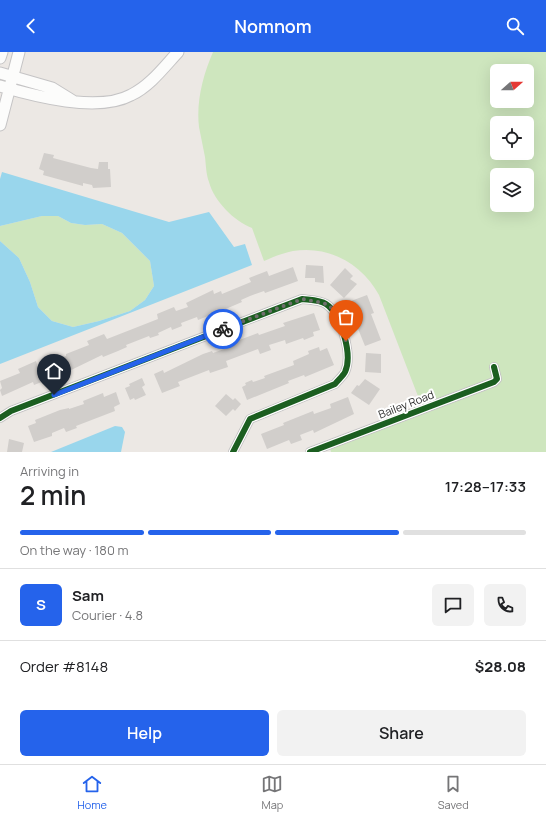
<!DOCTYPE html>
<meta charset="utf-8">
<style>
body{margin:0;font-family:Manrope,sans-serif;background:#f2f2f2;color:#202124;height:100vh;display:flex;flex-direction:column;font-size:15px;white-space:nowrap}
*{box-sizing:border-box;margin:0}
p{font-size:13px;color:#757577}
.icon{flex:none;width:22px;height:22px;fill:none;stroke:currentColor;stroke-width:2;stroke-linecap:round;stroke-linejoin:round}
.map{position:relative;height:400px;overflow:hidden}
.details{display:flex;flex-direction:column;background:#fff;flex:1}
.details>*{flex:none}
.needle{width:26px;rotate:69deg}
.fabs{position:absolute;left:490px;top:12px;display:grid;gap:8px}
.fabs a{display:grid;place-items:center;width:44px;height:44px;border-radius:6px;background:#fff;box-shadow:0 4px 16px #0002;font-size:20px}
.pin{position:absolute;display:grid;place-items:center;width:34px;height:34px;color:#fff;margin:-41px -17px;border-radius:50% 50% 50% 0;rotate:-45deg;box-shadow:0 0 4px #0007}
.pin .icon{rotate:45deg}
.courier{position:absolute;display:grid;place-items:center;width:40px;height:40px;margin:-20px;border:3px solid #2563eb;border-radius:50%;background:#fff;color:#222;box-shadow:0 1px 5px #0007}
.summary em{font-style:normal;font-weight:600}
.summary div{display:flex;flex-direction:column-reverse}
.summary{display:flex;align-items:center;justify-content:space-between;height:68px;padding:0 20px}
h1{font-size:26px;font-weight:600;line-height:30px}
.bar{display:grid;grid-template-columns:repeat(4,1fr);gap:6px 4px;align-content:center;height:48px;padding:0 20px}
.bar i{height:5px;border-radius:3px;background:#e0e0e0}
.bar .selected{background:#2563eb}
.bar p{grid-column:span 4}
.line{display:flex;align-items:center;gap:10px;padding:0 20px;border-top:1px solid #e0e0e0}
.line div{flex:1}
.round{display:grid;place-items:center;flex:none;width:42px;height:42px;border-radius:6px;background:#f2f2f2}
.action{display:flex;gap:8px;margin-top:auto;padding:8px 20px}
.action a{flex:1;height:46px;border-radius:6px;background:#2563eb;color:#fff;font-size:16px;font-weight:600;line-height:46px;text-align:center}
.action a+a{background:#f2f2f2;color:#202124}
header{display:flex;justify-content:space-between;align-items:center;height:52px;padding:0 20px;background:#2563eb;color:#fff;font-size:18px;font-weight:600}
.menu{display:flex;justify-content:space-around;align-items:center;height:56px;border-top:1px solid #e0e0e0;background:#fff;font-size:11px;color:#757577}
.menu a{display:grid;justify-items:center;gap:2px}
.menu .selected{color:#2563eb}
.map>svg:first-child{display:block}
.green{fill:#cee6be;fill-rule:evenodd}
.water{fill:#99d6ec}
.building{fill:#d1cecb}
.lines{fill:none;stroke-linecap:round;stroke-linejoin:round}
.street-casing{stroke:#c5c4c5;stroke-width:10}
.secondary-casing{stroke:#c5c4c5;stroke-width:13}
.street{stroke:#fcfcfb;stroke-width:8}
.secondary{stroke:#fcfcfb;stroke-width:11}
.cycleway-casing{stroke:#fff;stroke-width:8}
.cycleway{stroke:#1b5e20;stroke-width:6}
.done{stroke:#706f6e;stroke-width:4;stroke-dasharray:0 7.2}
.route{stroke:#2563eb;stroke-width:5}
.labels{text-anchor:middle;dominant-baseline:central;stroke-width:4;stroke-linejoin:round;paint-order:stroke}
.street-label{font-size:11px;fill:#2e2e2e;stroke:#fff}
</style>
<header><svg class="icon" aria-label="back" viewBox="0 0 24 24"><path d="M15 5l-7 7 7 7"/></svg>Nomnom<svg class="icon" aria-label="search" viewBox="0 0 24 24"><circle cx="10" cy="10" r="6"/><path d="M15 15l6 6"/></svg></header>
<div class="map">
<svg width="546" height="400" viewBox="0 0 546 400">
<rect width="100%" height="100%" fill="#ece8e4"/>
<path class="green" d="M213,0H546V400H331L330,396L417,364L415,358L421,354V352L379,243C362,212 329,193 293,199C283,201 273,205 264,209L252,176C234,169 214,149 209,130C206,122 206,113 205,105C203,95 201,85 199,75C196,50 203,23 213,0ZM497,19H527V49H497ZM497,71H527V101H497ZM497,123H527V153H497Z
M42,164H58L71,171L85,173L102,172L122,181L150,209L154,234L145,248L130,259L99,269L73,275L52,269L38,255L30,230L19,206L0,189V174Z"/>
<path class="water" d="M2,120L169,170L209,160L234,195L245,192L252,213L0,312V189L19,206L30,230L38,255L52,269L73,275L99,269L130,259L145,248L154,234L150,209L122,181L102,172L85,173L71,171L58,164H42L0,174V127Z
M115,374L122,375L125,380L121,400H51Z"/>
<path class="building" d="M44,101L54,103L53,106L91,116L98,117L99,110H108V117H110L111,135L93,136L92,133L83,131V134L43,123L44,119L39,117Z
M306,213L323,214L324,231L315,230V226H305Z
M293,215L298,229L265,241L264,239L250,244L241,248L242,250L228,256L198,268L197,265L181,271L182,274L172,278L171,275L158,281L159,283L150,286L149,284L126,293L127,295L118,299L103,305L102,303L67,320L34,333L33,330L2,344L0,338L2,336L0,329L20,321L18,317L36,309L38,315L66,304V302L89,293L87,289L104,282L107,287L130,278L158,267L157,262L174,255L176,259L188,255L186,251L213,238L214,242L221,239L222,242L251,230L249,226L267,219L269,224Z
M345,216L353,224L350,227L357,232L344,246L330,233Z
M367,243L374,261L371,262L381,288L365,294L352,262L355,261L351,249Z
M314,261L320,278L313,280L314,284L304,288L303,286L286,292L285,288L269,293L271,298L260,302L258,297L226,309L228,315L210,321L209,318L178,330L180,334L162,341L154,322L163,318L164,321L203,302L212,299L213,301L227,296L226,293L258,281L259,283L285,274L283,271Z
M319,295L320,299L327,296L334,313L305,325L304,323L288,329L289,331L247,348L242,335L246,333L245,331L252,328L253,330L265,326L264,324L294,313L293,309L309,302L308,299Z
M366,301L381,302V321L365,320Z
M142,326L145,333L142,335L146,343L135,348L134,346L130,348L125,336L130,334L129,332Z
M365,327L380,337L369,353L351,341L357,333L359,334Z
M116,340L120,352L114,355L115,359L76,374L77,376L66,380L64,376L52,381V384L34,390L28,374L36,371L35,368L60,358L69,356V357L84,352L83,349L103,341L104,345Z
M226,342L233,348L235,346L241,352L235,359L233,357L226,364L215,354Z
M348,345L354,362L314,381L313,378L300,383L302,388L291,392L289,388L267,397L261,382L284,373L283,371L313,359L314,362L331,356L330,352Z
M9,387L24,391L22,400H7Z"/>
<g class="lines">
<g class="street-casing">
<path id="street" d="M0,366L11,359L302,247C309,248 320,248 326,252C341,262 353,303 345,320C343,324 338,328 335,332L250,367L233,400
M310,400L494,330L497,327L494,315"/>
</g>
<g class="secondary-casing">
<path id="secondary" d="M0,6L2,0
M0,21L52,36L73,49
M0,34C34,44 98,61 131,43C150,34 164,15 178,0
M0,73L19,0"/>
</g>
<use href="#street" class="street"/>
<use href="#secondary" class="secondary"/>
<g class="cycleway-casing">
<path id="cycleway" d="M0,366L11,359L302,247C309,248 320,248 326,252C341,262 353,303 345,320C343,324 338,328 335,332L250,367L233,400
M310,400L494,330L497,327L494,315"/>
</g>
<use href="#cycleway" class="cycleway"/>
</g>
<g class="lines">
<path class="done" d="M223,277L302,247L324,251L333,257L346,289"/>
<path class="route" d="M54,343L223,277"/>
</g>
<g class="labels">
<g class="street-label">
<text transform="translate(406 352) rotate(-21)">Bailey Road</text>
</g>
</g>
</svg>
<div class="fabs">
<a><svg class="needle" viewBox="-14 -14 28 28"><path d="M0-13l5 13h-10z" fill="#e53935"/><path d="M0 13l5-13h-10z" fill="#757577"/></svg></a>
<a><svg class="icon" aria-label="locate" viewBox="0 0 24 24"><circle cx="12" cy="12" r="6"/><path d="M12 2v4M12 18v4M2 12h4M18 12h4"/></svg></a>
<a><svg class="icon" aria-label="layers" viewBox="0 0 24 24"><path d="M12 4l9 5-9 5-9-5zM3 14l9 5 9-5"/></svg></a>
</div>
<div class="pin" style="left:346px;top:289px;background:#ea580c"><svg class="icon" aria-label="bag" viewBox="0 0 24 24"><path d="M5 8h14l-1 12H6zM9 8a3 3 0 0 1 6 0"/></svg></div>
<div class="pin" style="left:54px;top:343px;background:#1f2937"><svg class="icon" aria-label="home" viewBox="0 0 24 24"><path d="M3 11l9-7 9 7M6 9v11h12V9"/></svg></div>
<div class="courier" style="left:223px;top:277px"><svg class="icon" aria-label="bike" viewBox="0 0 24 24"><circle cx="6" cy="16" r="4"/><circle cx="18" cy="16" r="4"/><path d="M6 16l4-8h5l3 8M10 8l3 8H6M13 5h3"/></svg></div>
</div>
<section class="details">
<div class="summary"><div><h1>2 min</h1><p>Arriving in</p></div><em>17:28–17:33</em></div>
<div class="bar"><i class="selected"></i><i class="selected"></i><i class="selected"></i><i></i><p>On the way · 180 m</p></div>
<div class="line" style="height:72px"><b class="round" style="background:#2563eb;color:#fff">S</b><div><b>Sam</b><p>Courier · 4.8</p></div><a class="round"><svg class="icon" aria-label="chat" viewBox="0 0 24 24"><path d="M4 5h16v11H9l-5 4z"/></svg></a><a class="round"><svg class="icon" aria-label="phone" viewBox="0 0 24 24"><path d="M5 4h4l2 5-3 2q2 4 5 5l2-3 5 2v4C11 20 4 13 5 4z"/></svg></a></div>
<div class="line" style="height:52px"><div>Order #8148</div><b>$28.08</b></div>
<div class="action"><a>Help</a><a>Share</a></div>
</section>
<nav class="menu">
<a class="selected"><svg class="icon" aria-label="home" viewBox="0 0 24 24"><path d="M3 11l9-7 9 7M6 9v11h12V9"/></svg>Home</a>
<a><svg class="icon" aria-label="map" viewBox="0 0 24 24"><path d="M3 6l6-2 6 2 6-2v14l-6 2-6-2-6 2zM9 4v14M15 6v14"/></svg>Map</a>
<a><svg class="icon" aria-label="saved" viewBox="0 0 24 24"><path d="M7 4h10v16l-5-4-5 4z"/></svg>Saved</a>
</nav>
